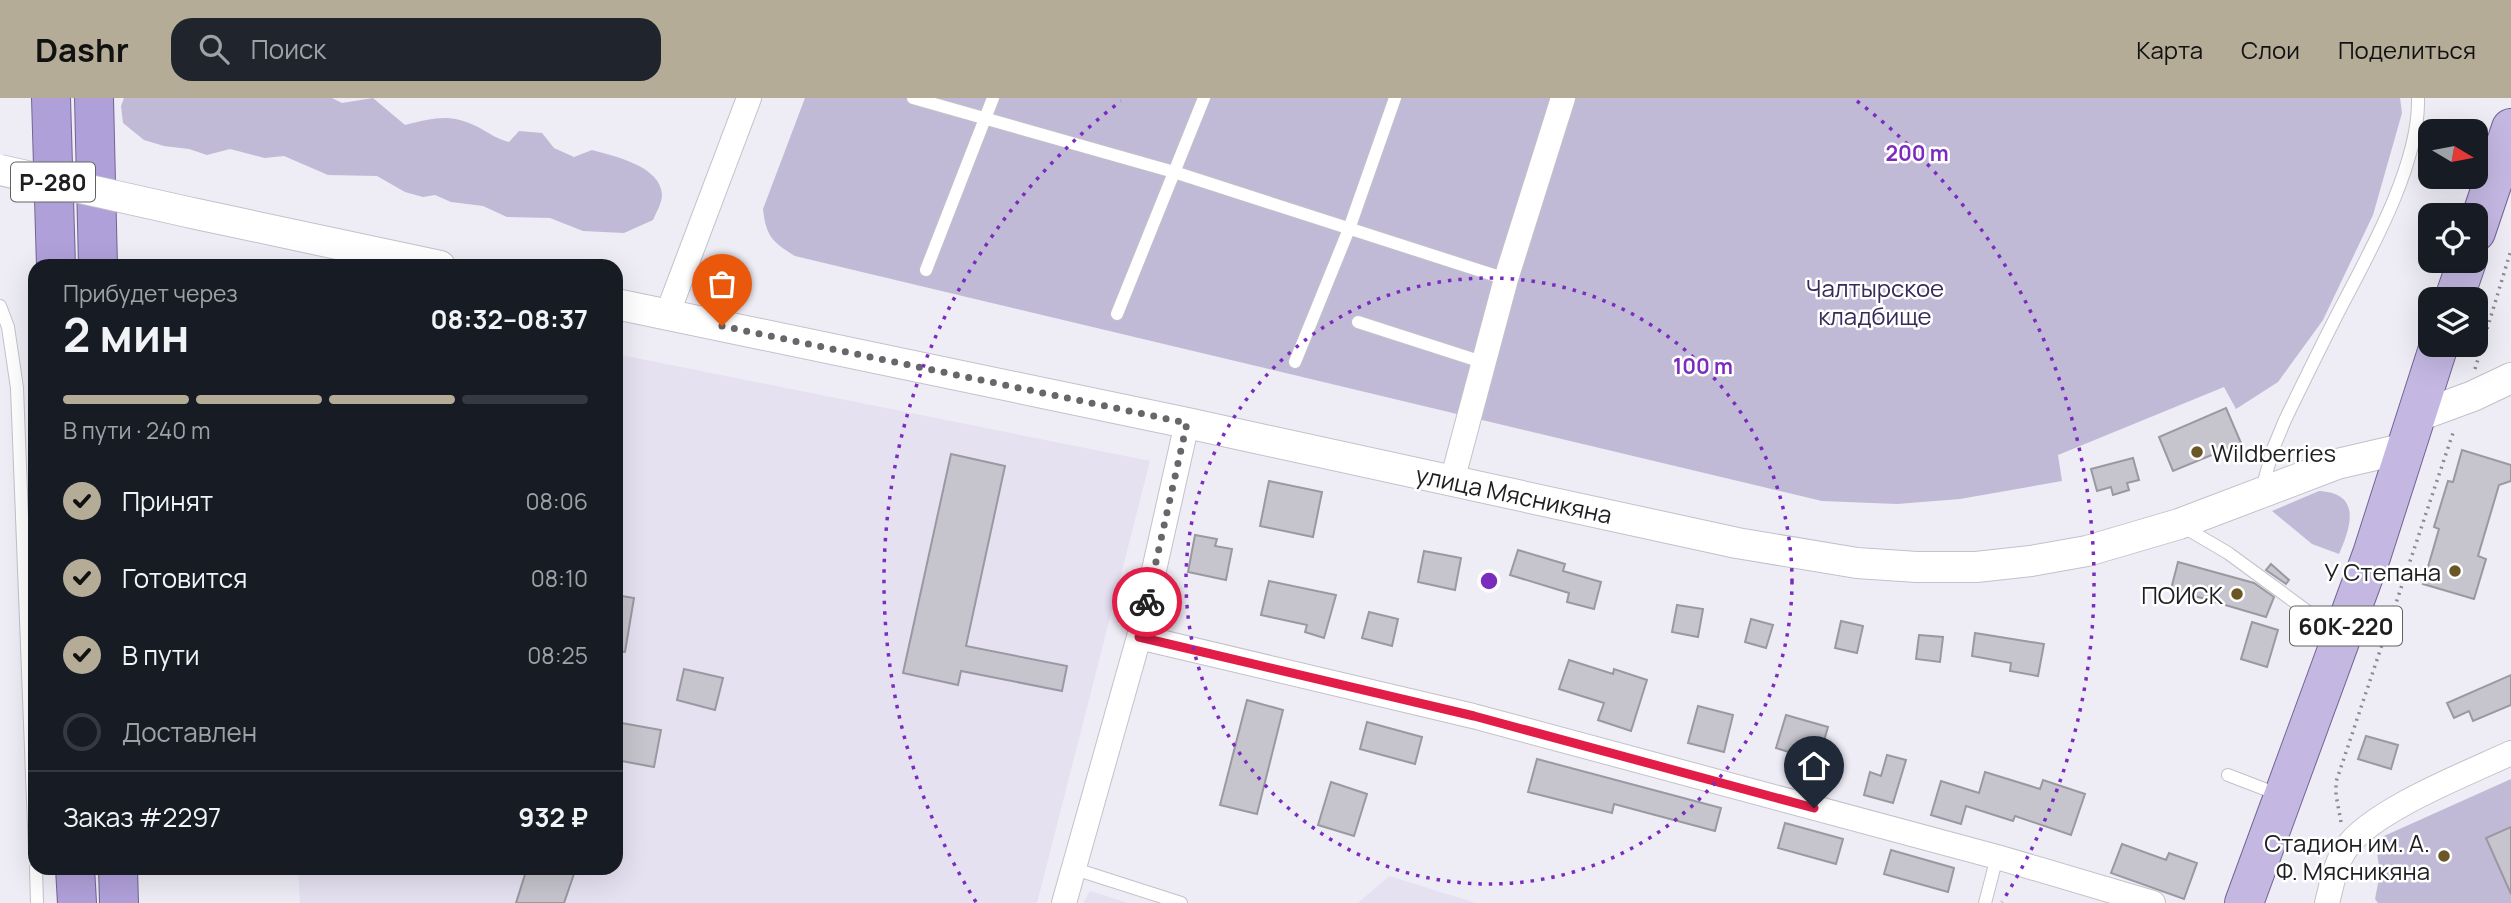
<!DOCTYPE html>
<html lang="ru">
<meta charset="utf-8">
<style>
body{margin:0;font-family:Manrope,sans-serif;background:#20242c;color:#f1f3f6;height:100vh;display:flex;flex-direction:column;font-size:26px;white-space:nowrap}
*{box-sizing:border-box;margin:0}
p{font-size:23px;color:#9ea1a6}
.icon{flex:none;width:38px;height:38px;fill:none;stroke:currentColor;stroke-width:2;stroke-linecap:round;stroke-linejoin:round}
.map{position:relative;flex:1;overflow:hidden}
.drawer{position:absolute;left:28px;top:161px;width:595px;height:616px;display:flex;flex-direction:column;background:#171b24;border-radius:21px;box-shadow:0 7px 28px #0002}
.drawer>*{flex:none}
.needle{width:46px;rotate:100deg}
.tools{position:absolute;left:2418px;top:21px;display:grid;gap:14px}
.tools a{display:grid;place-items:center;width:70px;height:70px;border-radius:14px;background:#171b24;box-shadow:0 7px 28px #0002;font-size:35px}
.pin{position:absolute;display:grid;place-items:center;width:60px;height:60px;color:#fff;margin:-72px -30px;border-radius:50% 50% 50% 0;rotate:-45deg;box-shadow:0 0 7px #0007}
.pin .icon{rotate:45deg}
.courier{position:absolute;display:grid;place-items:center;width:70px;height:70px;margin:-35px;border:5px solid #e11d48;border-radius:50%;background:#fff;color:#222;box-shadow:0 2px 9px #0007}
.overview em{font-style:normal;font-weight:700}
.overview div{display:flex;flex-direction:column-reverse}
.overview{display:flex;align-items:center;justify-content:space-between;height:119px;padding:0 35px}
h1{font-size:46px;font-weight:700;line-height:52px}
.bar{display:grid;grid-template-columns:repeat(4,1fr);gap:10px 7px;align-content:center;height:84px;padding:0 35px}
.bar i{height:9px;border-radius:5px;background:#363941}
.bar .on{background:#b5ac98}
.bar p{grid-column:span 4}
.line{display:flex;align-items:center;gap:18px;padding:0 35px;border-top:2px solid #363941}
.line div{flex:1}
ol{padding:0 35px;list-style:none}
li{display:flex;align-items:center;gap:21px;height:77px}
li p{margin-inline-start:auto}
li .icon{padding:7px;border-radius:50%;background:#b5ac98;color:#111;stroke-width:4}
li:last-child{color:#9ea1a6}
li i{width:38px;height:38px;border:4px solid #363941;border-radius:50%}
header{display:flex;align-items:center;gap:42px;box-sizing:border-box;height:98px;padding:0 35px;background:#b5ac98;color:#111}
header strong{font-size:33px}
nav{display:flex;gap:38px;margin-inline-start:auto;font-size:24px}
.search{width:490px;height:63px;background:#20242c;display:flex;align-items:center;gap:18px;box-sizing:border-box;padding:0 24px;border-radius:21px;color:#9ea1a6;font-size:26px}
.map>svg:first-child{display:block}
.built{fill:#e5e1f1}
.green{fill:#c0bad6}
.building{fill:#c6c4cc;stroke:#9a98a0;stroke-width:2}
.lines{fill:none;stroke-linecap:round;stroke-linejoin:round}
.service-casing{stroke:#c3c1c9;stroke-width:14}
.minor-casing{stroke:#c3c1c9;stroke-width:26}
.tertiary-casing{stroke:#c3c1c9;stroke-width:32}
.primary-casing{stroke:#716493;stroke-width:40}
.trunk-casing{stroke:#716493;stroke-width:40}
.path{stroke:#8b8a90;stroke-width:3.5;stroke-dasharray:2 5;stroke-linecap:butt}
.service{stroke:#fff;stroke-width:12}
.minor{stroke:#fff;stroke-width:24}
.tertiary{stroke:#fff;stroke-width:30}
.primary{stroke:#c4b8e3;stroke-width:38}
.trunk{stroke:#b0a0da;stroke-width:38}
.tertiary-bridge-casing{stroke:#c3c1c9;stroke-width:32;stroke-linecap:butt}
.tertiary-bridge{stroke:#fff;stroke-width:30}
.done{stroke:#67666b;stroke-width:7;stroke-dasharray:0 12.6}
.route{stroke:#e11d48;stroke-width:9}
.ring{fill:none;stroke:#7b2cbf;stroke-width:3.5;stroke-dasharray:3.5 7}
.poi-dot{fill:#6b5625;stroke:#fff;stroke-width:2.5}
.labels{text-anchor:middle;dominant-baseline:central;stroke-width:5;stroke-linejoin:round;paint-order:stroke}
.shield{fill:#fff;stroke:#626264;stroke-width:2}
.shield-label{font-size:23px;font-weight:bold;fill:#1e1e21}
.park-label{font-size:24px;fill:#392a5a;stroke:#fff}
.poi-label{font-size:24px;fill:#1e1e21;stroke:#fff;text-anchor:end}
.street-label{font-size:24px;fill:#1e1e21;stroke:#fff}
.centre{fill:#7b2cbf;stroke:#fff;stroke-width:3.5}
.ring-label{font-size:21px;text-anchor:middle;font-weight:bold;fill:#7b2cbf;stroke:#fff;stroke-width:5;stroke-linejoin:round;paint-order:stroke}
</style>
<header>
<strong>Dashr</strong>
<div class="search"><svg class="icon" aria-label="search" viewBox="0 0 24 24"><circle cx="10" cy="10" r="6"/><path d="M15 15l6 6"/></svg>Поиск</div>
<nav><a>Карта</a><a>Слои</a><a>Поделиться</a></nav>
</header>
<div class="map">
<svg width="2511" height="805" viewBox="0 0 2511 805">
<rect width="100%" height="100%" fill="#eeecf5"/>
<path class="built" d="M616,256L1150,363L1037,805H300L298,770H616Z
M1389,778L1476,805H1358Z
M1090,793L1128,805H1083Z"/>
<path class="green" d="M124,0H332L342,5L373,0L405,27C435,20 449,15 478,29C489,35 497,41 509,44L519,33L542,35L554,50L574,59L592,52C614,58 661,68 662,97C662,105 656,115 653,122L624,135L583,133L550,120L507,119L483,108L451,104L435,97L423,99L405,94L377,78L328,77L284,58L265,60L230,51L207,57L189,51L164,48L144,42L123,25L121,8Z
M805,0H2400L2402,15L2373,117L2323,222L2278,284L2236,311L2224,289L2058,357L2062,383L1960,401L1897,406L1822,403L795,158C772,144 766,138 763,111Z
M2319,393C2362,395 2351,429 2339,456L2312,446L2272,413Z
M2511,681V805H2378L2375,801L2380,775L2375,742Z"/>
<path class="building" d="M2226,310L2241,345L2173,373L2159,339Z
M2462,352L2511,367V383L2499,387L2478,458L2486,461L2474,501L2423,486L2439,431L2434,429L2448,383L2453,384Z
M951,356L1005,368L966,548L1067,568L1062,593L961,573L958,587L903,575Z
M2133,360L2139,382L2127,385L2129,392L2113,397L2111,389L2097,393L2091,371Z
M1269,383L1322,394L1313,439L1260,428Z
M1195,437L1217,441L1215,448L1232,451L1226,482L1188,474Z
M1518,452L1565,466L1563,473L1601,484L1594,511L1567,504L1569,495L1510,477Z
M1424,453L1461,460L1455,492L1418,484Z
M2178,464L2254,485L2274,499L2266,519L2171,491Z
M2271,466L2289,482L2286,486L2266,472Z
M1269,483L1336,497L1324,540L1305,534L1307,527L1261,517Z
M616,497L634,500L625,554L616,553Z
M1677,507L1703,511L1698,539L1672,534Z
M1369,514L1398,521L1392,548L1362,540Z
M1751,521L1773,527L1766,550L1745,544Z
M1841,523L1863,528L1857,555L1835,550Z
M2252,524L2278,532L2267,569L2241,561Z
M1975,535L2044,546L2038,578L2010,573L2011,565L1972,558Z
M1919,537L1943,539L1940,564L1916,561Z
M1569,562L1613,576L1614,571L1647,582L1631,633L1598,622L1604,605L1559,591Z
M684,571L723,580L715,612L677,602Z
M2511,577V607L2473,623L2469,613L2454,620L2447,605Z
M1247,602L1283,612L1257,716L1220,707Z
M1698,608L1733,617L1724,654L1688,645Z
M1786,617L1828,629L1818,663L1776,650Z
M616,624L661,632L654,669L616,662Z
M1367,624L1422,639L1415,666L1360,651Z
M2366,638L2398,647L2391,671L2358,661Z
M1887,657L1906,662L1893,705L1864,697L1870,674L1881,678Z
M1537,661L1721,710L1715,733L1614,706L1612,715L1528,694Z
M1985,674L2040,691L2043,682L2085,696L2071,737L2015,718L2013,723L1966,708L1961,726L1931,717L1941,683L1979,695Z
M1331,684L1367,696L1354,738L1318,727Z
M1785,725L1843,741L1836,766L1778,750Z
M2511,729V796L2486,740Z
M2122,746L2166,762L2169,755L2197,765L2184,801L2111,775Z
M1891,752L1954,770L1948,794L1884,776Z
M527,770H576L564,805H516Z"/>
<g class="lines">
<g class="service-casing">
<path id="service" d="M913,0L1174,74L1506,181
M926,172L993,0
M0,208L8,229L17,290L35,754
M1117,216L1204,0
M1358,224L1482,264
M1295,264L1349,131L1395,0
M2262,391L2273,351L2285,322C2303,285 2321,248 2340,211C2370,154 2420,65 2418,0
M2182,428L2228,455L2337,535
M2228,677L2280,697
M36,770L37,805
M1075,771L1181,805
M1985,805L1997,759"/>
</g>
<g class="minor-casing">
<path id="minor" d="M667,217L749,0
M1452,383L1506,181L1563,0
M1139,539L1473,618L1997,759L2153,805
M1064,805L1139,539L1187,325
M2327,805C2332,786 2335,765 2347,749C2373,712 2468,675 2511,655"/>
</g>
<g class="tertiary-casing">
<path id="tertiary" d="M192,115L440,168
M616,206L1187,325L1737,445L1857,465L1917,469H1976L2031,463L2087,453L2179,426L2337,366L2406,350
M2416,319L2473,298L2511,280"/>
</g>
<g class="primary-casing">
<path id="primary" d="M2476,134L2511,30
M2454,201L2467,163
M2244,805L2372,456L2439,247"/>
</g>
<g class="trunk-casing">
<path id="trunk" d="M51,0L56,168
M94,0L98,168
M75,770L77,805
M118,770L119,805"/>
</g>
<path class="path" d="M2475,271L2511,152
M2341,724L2336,697V684L2454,332"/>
<use href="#service" class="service"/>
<use href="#minor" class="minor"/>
<use href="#tertiary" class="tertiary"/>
<use href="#primary" class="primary"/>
<use href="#trunk" class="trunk"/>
<g class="tertiary-bridge-casing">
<path id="tertiary-bridge" d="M0,72L192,115"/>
</g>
<use href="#tertiary-bridge" class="tertiary-bridge"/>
</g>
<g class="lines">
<path class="done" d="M722,228L1187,325L1147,504"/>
<path class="route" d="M1147,504L1139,539L1474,618L1814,710"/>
</g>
<g class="ring">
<circle cx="1489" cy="483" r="303"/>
<path d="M976 804A605 605 0 0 1 1121 3M1857 3A605 605 0 0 1 2002 804"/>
</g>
<g class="poi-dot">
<circle cx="2197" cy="354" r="7"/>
<circle cx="2455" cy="473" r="7"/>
<circle cx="2237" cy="496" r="7"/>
<circle cx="2444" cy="758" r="7"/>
</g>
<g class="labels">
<g class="shield">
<rect x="11" y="64.5" width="84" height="39" rx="5"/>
<rect x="2290" y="508.5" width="112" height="39" rx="5"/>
</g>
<g class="shield-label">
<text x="53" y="84">Р-280</text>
<text x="2346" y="528">60К-220</text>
</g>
<g class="park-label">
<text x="1875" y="189">Чалтырское<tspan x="1875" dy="28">кладбище</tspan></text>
</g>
<g class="poi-label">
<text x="2211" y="354" text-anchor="start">Wildberries</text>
<text x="2441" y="473">У Степана</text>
<text x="2223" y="496">ПОИСК</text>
<text x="2430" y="744">Стадион им. А.<tspan x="2430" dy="28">Ф. Мясникяна</tspan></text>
</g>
<g class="street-label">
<text transform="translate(1514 396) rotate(12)">улица Мясникяна</text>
</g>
</g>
<circle cx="1489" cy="483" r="10" class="centre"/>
<g class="ring-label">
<text x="1917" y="63">200 m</text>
<text x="1703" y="276">100 m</text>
</g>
</svg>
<div class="tools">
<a><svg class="needle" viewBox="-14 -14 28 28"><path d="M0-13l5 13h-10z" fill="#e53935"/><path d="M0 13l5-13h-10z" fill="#9ea1a6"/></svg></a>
<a><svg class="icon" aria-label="locate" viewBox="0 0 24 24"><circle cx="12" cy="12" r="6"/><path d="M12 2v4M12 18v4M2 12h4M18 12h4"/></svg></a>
<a><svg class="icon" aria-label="layers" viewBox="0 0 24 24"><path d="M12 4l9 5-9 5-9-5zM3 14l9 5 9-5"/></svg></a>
</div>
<div class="pin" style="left:722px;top:228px;background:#ea580c"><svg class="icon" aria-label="bag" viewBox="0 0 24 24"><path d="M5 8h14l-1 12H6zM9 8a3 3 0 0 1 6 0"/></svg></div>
<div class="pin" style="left:1814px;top:710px;background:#1f2937"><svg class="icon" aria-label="home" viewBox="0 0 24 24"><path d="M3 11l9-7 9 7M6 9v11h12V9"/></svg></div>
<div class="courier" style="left:1147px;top:504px"><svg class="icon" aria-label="bike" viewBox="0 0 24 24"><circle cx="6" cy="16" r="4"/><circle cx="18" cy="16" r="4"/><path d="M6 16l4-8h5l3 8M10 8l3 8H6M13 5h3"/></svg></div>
<section class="drawer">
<div class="overview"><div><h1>2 мин</h1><p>Прибудет через</p></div><em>08:32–08:37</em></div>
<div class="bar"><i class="on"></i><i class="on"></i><i class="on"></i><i></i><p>В пути · 240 m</p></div>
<ol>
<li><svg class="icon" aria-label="check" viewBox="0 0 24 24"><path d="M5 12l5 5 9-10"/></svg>Принят<p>08:06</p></li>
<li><svg class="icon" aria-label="check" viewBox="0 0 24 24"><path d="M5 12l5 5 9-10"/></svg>Готовится<p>08:10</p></li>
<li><svg class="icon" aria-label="check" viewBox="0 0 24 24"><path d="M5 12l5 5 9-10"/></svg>В пути<p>08:25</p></li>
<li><i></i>Доставлен</li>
</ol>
<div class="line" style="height:91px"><div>Заказ #2297</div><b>932 ₽</b></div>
</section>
</div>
